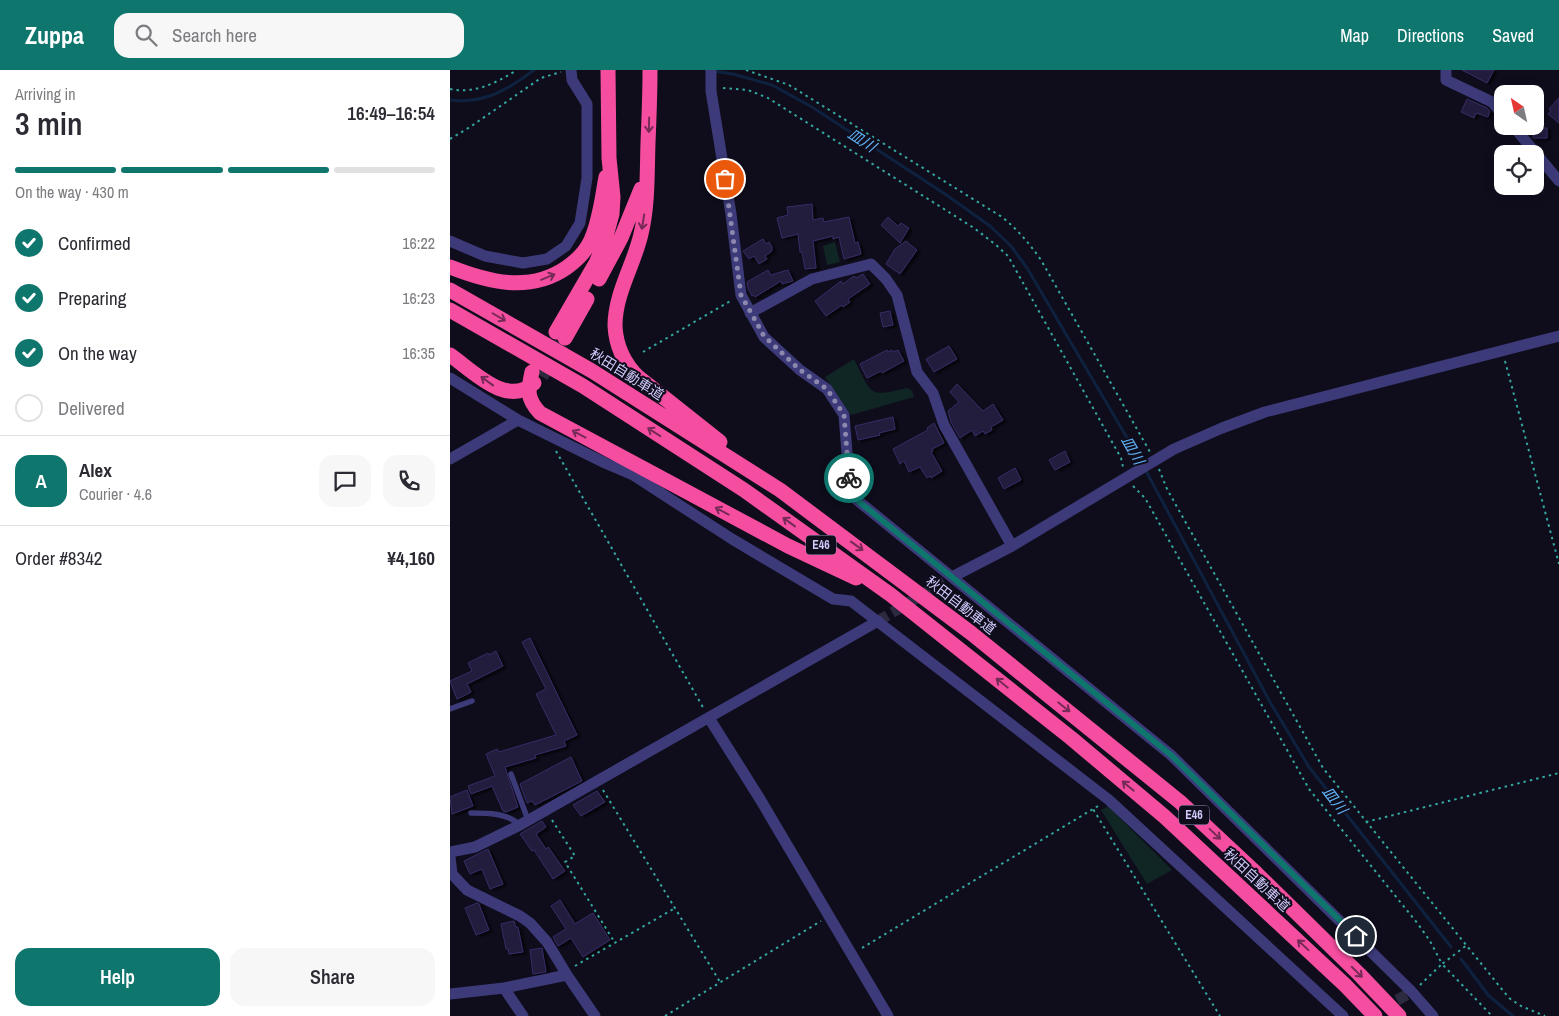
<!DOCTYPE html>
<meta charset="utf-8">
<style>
body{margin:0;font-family:"Archivo Narrow","Noto Sans JP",sans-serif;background:#f7f7f7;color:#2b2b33;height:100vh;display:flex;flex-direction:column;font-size:19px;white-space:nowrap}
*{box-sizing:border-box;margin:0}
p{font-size:16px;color:#7c7c81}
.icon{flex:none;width:28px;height:28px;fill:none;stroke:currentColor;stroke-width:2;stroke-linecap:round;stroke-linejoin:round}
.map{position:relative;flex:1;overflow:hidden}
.drawer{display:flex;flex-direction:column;background:#fff;width:450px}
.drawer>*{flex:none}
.needle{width:32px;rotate:326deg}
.tools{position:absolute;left:1044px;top:15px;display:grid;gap:10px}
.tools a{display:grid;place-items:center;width:50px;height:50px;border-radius:10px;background:#fff;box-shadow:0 2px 12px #0003;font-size:25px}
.pin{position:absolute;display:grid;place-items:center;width:42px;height:42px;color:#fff;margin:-21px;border:2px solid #fff;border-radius:50%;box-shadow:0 1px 5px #0007}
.courier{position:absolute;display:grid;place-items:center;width:50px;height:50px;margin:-25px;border:4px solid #0f766e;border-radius:50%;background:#fff;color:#222;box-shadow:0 1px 6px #0007}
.overview em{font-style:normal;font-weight:600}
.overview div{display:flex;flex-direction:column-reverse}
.overview{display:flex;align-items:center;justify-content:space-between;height:85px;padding:0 15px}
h1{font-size:32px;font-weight:600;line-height:38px}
.bar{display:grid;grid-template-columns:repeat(4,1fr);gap:8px 5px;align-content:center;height:60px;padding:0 15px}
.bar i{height:6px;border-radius:4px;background:#e1e1e2}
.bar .selected{background:#0f766e}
.bar p{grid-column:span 4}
.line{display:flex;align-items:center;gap:12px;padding:0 15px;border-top:1px solid #e1e1e2}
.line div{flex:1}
.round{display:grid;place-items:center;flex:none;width:52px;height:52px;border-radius:15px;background:#f7f7f7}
ol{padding:0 15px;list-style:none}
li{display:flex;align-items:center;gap:15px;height:55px}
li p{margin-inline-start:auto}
li .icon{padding:5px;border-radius:50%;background:#0f766e;color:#fff;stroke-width:4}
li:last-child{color:#7c7c81}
li i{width:28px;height:28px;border:2px solid #e1e1e2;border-radius:50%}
.cta{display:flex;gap:10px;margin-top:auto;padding:10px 15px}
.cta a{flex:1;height:58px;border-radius:15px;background:#0f766e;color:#fff;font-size:20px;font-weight:600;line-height:58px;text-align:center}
.cta a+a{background:#f7f7f7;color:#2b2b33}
header{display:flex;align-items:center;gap:30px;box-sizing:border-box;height:70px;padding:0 25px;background:#0f766e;color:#fff}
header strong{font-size:24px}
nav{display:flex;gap:28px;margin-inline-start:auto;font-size:18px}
.search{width:350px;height:45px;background:#f7f7f7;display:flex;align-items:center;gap:12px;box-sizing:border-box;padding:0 18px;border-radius:15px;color:#7c7c81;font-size:19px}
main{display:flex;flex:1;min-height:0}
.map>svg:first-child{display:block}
.green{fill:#102625}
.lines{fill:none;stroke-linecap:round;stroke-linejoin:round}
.stream{stroke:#0e213f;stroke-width:3}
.building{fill:#201a3c;stroke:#382d67;filter:url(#shadow)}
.minor-tunnel{stroke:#2c2a3e;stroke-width:11;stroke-dasharray:11 5.5;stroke-linecap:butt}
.motorway-tunnel{stroke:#2c2a3e;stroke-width:15;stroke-dasharray:15 8;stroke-linecap:butt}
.path{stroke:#34a79f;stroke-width:2;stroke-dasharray:2.5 4;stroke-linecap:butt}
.service{stroke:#3c3a79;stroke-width:5.5}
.minor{stroke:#3c3a79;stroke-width:11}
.motorway{stroke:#f54d9f;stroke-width:15}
.oneway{stroke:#762a57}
.done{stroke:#8c88ae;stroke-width:5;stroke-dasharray:0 9}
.route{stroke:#0f766e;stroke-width:6}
.labels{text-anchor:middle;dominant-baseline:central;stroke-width:4;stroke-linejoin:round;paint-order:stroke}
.shield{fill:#0f0d1c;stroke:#9692b9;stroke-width:1}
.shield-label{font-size:12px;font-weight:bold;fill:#d0cbfc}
.street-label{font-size:14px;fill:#d0cbfc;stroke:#0f0d1c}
.water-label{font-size:15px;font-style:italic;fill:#5fb2f6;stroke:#0f0d1c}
</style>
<header>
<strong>Zuppa</strong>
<div class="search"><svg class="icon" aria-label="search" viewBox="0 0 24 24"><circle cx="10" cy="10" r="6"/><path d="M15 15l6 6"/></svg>Search here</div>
<nav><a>Map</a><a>Directions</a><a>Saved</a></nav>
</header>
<main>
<section class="drawer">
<div class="overview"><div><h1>3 min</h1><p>Arriving in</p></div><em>16:49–16:54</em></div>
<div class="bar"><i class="selected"></i><i class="selected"></i><i class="selected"></i><i></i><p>On the way · 430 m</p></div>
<ol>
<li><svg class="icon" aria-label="check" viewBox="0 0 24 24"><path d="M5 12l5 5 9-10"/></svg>Confirmed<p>16:22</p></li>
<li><svg class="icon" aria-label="check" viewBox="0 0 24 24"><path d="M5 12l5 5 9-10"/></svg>Preparing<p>16:23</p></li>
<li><svg class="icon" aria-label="check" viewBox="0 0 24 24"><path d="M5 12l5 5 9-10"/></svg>On the way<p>16:35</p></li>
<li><i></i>Delivered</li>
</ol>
<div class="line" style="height:90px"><b class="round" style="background:#0f766e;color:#fff">A</b><div><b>Alex</b><p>Courier · 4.6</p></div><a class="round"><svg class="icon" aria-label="chat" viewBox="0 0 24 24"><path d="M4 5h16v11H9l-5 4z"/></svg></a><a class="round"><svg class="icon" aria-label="phone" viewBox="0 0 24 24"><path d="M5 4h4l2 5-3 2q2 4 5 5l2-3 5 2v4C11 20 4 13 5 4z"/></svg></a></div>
<div class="line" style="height:65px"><div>Order #8342</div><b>¥4,160</b></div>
<div class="cta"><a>Help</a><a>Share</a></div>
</section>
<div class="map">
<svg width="1109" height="946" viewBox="0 0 1109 946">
<defs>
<filter id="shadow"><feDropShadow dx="3.5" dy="2" stdDeviation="1" flood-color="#0009"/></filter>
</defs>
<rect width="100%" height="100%" fill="#0f0d1c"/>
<path class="green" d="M385,172L390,192L377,195L373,176Z
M404,289C422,324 417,328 457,318L462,321L464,327L401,345L375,307Z
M658,736L722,800L697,814L651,740Z"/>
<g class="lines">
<path class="stream" d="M263,1L283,4L322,15L362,37L495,124L540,156L561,176L577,198L689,388L820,632L859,697L1001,877
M0,30C35,34 57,20 84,0
M1011,889L1039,926L1063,946"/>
</g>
<path class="building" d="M1012,0H1044L1037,13Z
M1109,28V53L1098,44L1101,41L1099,39Z
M1017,29L1037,38L1040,41L1038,47L1026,43L1024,48L1011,42Z
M1083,58H1097V68H1083Z
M362,134L363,150L373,148L374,152L399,147L405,173L408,172L411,184L394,189L389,167L383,169V166L363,171L366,198L355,199L352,182H350L348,164L332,168L327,148L338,145L337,137Z
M438,147L448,156L451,153L459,158L450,173L431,155Z
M313,169L316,174L319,172L322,177V181L315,186L317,189L309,194L304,186L299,189L293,181Z
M456,171L467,180L450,204L436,194L445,179Z
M318,200L321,205L338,200L343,211L332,214L331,211L305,227L304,225L302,226L298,218L297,212Z
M413,204L420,214L398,229L400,232L393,237L392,235L376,246L365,231L391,211L393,214L404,206L406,208Z
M440,241L443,255L433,257L430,243Z
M499,276L507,289L484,302L476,289Z
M437,280L438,282L442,280L443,282L448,280L454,291L432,303L431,301L417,308L410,294Z
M507,314L533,341L543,334L553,350L541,357L542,360L535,364L533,361L525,366L522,360L510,368L501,352L498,341L509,332L500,322Z
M443,347L445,359L429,363L430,365L408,370L405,356Z
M484,353L494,373L482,379L483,381L481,382L492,401L481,408L480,406L477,408L470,397L459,402L454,391L450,394L443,379L478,360L477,358Z
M615,381L620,392L605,400L599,390Z
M565,398L571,410L554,419L548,408Z
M80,568L127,665L114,671L116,676L85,685L86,688L55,697L68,737L56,742L53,741L42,716L21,724L18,716L45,706L36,684L47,679L49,682L106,665L86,624L96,619L72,572Z
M46,581L53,596L17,614L21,622L7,629L0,611L22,601L18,593L38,583L39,585Z
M121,687L132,711L85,735L82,731L77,733L70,714Z
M17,720L23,736L2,744L0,727Z
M147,721L155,732L131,746L123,735Z
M92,751L96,757L86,764L96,779L98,777L101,781L115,801L103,809L84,780L82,781L70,764Z
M38,779L53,814L40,819L32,799L20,804L14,791Z
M110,830L125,854L143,843L160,870L133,887L121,868L108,876L103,867L116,859L101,836Z
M27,833L29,834L39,860L26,865L15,838Z
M64,851L66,857H68L73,882L59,884L58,879H56L51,854Z
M92,878L96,902L83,904L80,880Z"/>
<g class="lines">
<path class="minor-tunnel" d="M428,551L502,507
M918,946L962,922"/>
<path class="motorway-tunnel" d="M91,306L115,268"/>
<path class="path" d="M296,0L339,15L552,147C568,160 579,173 591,190L700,382
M273,18L298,20L318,28L524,158L546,175L558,186L671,388L673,397
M0,19C25,24 46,13 67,0
M0,69L20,57L91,8L111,2
M193,282L282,230
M1055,291L1109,494
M106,381L254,639
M709,399L717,419L873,698L1059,928L1071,936L1095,946
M683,416L695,428L859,719L968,854L980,871L992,894L1017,875
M153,720L270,912
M648,736L643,739L770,946
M102,750L125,786L115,792L165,873
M916,752L1109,703
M412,878L643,739
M125,896L225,838
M970,915L992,894L1042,946
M215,946L371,851"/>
<path class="service" d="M0,639L22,631
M61,704L78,750
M21,743C37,743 58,743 70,755"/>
<path class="minor" d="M261,0V21L281,144L291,225L314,267L350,300L377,319L394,345L399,408L407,430L721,685L962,922L983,946
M996,0V10L1042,32L1052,44
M1063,56L1109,111
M0,171L35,186L73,193L97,189L116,176L130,153L137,108V34L122,10L121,0
M300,243L362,209L421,194L436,209L447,225L467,302L483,323L494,355L562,476
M0,308L68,350L155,393L183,405L282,469L383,529L401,531L659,730L893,946
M0,389L68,350
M502,507L562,476L724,379L772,358L815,342L1109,266
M259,648L310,729L438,946
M0,782L25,777L70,755L428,551
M0,787L2,804L17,820L70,846L80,853L97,872L117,905L145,946
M54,918L73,946
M0,924L54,918L117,905"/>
<path class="motorway" d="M200,0C200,24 199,49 198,73C197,103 198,135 191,164C184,195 165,223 165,256C166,276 174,293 188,307L270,372
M0,197C38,212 79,223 116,198C126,191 136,181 141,170C150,150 152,128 156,107
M149,209L171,168L191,119
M0,220L142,301L330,420L521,563L730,732L806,803L909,904L949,946
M0,240L133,316L294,420L441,525L621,668L715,747L895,915L925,946
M106,262L146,193L153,177L162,144L163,127L159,88L158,0
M115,268L137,229
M0,285C23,301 57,338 84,313
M82,302C78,320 76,328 90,343L338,476L406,508"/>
</g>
<defs><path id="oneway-shaft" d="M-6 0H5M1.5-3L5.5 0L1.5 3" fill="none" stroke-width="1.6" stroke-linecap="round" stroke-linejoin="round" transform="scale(1.25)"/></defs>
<g class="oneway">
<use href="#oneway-shaft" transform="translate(199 55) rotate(91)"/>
<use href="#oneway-shaft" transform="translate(193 152) rotate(99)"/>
<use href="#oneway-shaft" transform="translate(98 207) rotate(-22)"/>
<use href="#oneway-shaft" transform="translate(49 247) rotate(30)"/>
<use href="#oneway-shaft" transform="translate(37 311) rotate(-144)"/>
<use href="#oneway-shaft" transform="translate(204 362) rotate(-147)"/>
<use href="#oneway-shaft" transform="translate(129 364) rotate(-152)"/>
<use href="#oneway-shaft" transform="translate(272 441) rotate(-152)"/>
<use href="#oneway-shaft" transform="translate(339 452) rotate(-144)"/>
<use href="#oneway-shaft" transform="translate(407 476) rotate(36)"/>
<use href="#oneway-shaft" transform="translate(552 613) rotate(-141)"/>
<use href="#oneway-shaft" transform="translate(614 637) rotate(39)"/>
<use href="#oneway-shaft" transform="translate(678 716) rotate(-140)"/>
<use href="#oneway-shaft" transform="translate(765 764) rotate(43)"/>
<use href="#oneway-shaft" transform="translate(853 875) rotate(-137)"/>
<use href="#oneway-shaft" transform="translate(907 902) rotate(45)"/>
</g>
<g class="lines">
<path class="done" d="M275,109L291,225L314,266L350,300L377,319L394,345L399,408"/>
<path class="route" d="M399,408L407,430L721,685L906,866"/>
</g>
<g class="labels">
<g class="shield">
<rect x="356" y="465.5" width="30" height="19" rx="4"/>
<rect x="729" y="735.5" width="30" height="19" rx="4"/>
</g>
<g class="shield-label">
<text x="371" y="475">E46</text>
<text x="744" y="745">E46</text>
</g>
<g class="street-label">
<text transform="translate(177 304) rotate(32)">秋田自動車道</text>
<text transform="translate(511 535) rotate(38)">秋田自動車道</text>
<text transform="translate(807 810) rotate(43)">秋田自動車道</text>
</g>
<g class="water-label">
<text transform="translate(412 70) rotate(33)">皿川</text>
<text transform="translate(683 380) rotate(60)">皿川</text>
<text transform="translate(885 730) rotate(52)">皿川</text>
</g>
</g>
</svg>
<div class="tools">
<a><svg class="needle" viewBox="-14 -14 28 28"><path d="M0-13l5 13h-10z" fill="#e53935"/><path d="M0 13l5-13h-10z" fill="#7c7c81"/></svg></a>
<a><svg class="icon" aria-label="locate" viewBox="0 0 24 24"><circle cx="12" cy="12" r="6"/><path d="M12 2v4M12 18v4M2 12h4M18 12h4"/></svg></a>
</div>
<div class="pin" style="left:275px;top:109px;background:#ea580c"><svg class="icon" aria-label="bag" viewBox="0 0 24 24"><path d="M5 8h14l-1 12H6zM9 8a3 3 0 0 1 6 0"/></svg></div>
<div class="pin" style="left:906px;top:866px;background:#1f2937"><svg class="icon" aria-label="home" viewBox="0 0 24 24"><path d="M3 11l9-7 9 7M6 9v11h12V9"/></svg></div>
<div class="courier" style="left:399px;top:408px"><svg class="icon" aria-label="bike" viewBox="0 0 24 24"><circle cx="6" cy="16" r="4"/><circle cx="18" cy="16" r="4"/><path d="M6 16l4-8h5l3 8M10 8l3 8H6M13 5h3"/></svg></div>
</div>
</main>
